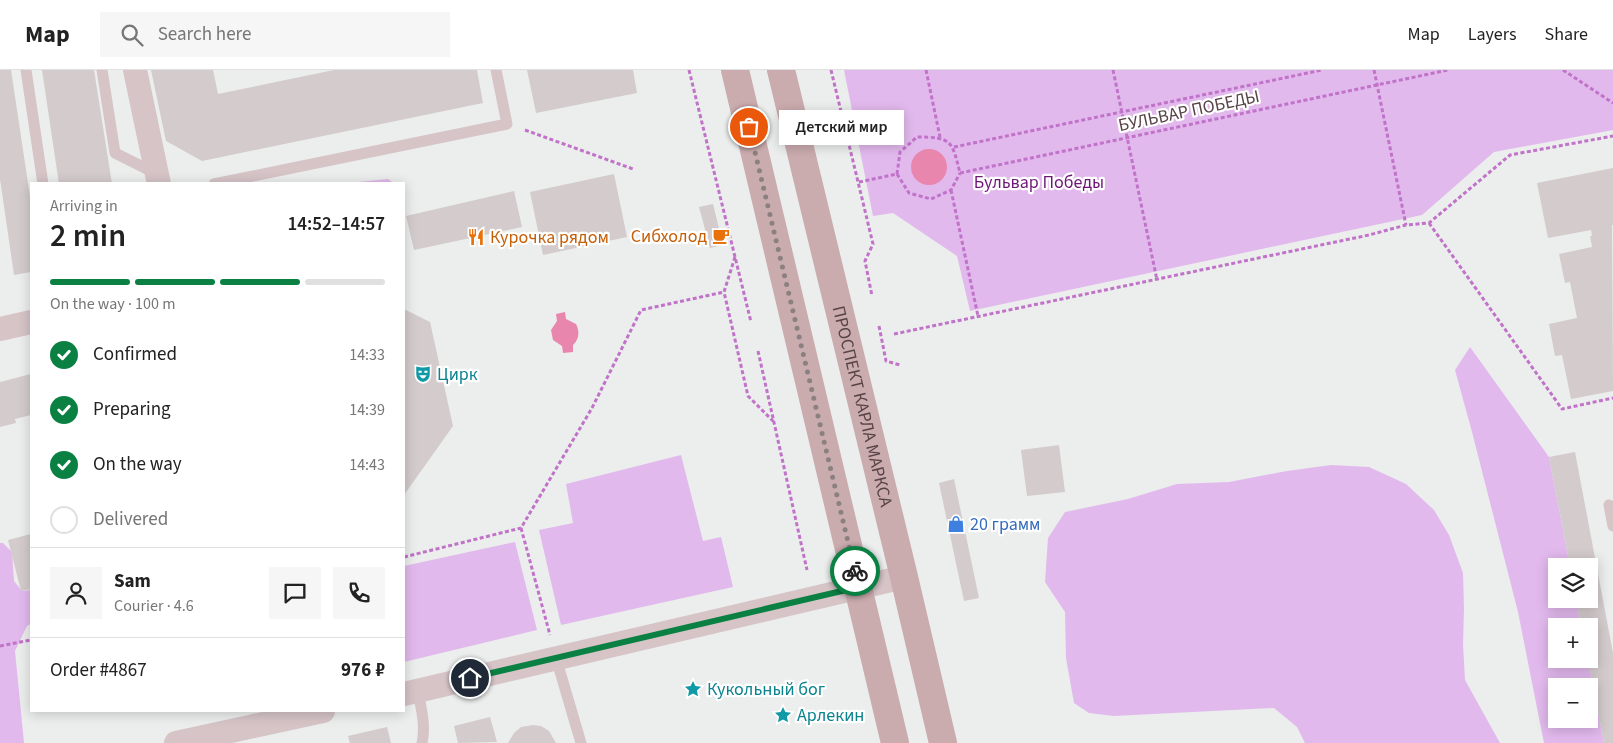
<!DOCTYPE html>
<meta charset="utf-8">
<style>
body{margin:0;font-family:"Source Sans 3",sans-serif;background:#f6f6f6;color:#222;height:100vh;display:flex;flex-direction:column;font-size:19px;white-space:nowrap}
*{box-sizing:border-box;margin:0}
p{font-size:16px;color:#767676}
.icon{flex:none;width:28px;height:28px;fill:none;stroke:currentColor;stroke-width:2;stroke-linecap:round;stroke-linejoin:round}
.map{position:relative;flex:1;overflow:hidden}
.drawer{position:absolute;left:30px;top:112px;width:375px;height:530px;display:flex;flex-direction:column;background:#fff;border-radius:0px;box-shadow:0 2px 12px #0003}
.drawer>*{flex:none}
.buttons{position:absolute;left:1548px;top:488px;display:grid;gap:10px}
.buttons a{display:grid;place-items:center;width:50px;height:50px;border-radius:0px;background:#fff;box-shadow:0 2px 12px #0003;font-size:25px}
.pin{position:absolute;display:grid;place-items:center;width:42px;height:42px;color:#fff;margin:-21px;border:2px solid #fff;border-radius:50%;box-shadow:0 1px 5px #0007}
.courier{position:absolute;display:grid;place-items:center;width:50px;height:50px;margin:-25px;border:4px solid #0b8043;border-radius:50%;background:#fff;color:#222;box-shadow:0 1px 6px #0007}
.bubble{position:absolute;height:35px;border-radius:0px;background:#fff;box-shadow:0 2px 12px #0003;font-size:16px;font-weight:600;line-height:35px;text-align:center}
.overview em{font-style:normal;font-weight:600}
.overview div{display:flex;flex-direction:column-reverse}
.overview{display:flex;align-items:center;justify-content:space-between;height:85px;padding:0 20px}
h1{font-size:32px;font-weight:600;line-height:38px}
.bar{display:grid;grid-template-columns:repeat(4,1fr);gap:8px 5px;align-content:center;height:60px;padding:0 20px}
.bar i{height:6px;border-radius:4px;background:#e0e0e0}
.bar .selected{background:#0b8043}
.bar p{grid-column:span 4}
.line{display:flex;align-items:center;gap:12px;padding:0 20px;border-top:1px solid #e0e0e0}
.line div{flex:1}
.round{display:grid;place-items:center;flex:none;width:52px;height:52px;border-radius:0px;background:#f6f6f6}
ol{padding:0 20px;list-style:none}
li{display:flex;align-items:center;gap:15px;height:55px}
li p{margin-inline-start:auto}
li .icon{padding:5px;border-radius:50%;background:#0b8043;color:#fff;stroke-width:4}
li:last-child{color:#767676}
li i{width:28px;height:28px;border:2px solid #e0e0e0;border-radius:50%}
header{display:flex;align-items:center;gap:30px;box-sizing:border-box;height:70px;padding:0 25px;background:#fff;border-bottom:1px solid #e0e0e0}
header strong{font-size:24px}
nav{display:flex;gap:28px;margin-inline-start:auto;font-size:18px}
.search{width:350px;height:45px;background:#f6f6f6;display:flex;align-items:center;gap:12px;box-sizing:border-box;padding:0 18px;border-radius:0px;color:#767676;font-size:19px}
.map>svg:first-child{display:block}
.green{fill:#e2b9ed;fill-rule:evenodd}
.water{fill:#e986ad}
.building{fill:#d3cbcc}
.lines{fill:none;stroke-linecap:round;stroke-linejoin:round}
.path{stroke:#c172c9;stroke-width:3;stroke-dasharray:4 2.5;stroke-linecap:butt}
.service{stroke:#d6c4c7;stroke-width:11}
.minor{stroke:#d6c4c7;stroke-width:24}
.primary{stroke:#caabae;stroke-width:28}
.done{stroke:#8b8081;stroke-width:5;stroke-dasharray:0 9}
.route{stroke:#0b8043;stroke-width:6}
.labels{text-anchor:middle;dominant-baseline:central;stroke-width:4.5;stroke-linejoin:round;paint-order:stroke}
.street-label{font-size:18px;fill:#584447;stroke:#fff}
.park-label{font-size:18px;fill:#6d1876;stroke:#fff}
.food-label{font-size:18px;fill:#c56008;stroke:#fff;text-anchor:end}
.culture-label{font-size:18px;fill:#0d838f;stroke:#fff;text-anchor:start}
.shop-label{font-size:18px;fill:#366cbe;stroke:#fff;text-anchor:start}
</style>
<header>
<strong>Map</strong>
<div class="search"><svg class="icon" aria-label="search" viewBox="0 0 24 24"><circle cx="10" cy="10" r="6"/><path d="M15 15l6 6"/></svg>Search here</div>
<nav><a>Map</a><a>Layers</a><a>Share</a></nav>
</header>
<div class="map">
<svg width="1613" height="673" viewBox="0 0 1613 673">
<rect width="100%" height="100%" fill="#ebeeec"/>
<path class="green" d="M844,0H1613V60L1494,82L1422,145L970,241L957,186L893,143L873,146Z
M388,109L395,114H339Z
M1470,277L1549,387L1570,496H1556V529H1576L1581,556H1556V589H1588L1604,673H1544L1518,542L1472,362L1455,300ZM1556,616H1589V649H1556Z
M681,385L703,471L721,467L733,517L561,555L539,460L573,453L566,414Z
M1331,395L1369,397L1406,414L1434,440L1449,465L1463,503L1464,539L1463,574L1465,610L1500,673H1305L1297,657L1274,638L1114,646L1089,643L1074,633L1066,588L1065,542L1045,512L1048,468L1065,442L1128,429L1177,414L1229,412L1287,401Z
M515,472L537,560L404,592V496Z
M0,473H3L12,482L14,511L22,521L31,520V554L27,556L15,581L24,673H0Z"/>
<path class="water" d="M911 97a18 18 0 1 1 36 0a18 18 0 1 1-36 0Z
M565,242L566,249L576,254C580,261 579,270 573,275V282L563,283L562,276L553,270L551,260L557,251L556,244Z"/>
<path class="building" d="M0,0H11L31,133V202L14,205L0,109Z
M42,0H94L112,114H59Z
M151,0H213L218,24L334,0H477L483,33L202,91L166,71Z
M527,0H633L637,23L536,43Z
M1613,98V155H1612L1613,321L1571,329L1562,285L1555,286L1549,254L1577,248L1570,212L1565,213L1559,184L1592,177L1590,166H1592L1591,160L1548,168L1537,113Z
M614,104L627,167L543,185L530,122Z
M514,121L522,157L414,180L406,146Z
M713,134L723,175L710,178L699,137Z
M404,239L430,252L453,356L404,425Z
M31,304V345L15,349L16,353L0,357V312Z
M1059,375L1065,422L1027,426L1021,380Z
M1575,382L1613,583V673H1604L1588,589L1589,556H1581L1576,529H1589V496H1570L1549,387Z
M954,409L979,528L964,531L939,413Z
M31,464V519L21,521L8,470Z
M490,647L497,672L458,673L454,656Z
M533,655L541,656L549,661L556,673H508L514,663L521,657Z
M387,657L391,673H350L348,666Z"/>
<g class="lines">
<path class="path" d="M689,0L751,252
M831,0L873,174L865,191L872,226
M926,0L940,67
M1113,0L1157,210
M1374,0L1406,155
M1563,0L1613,33
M525,60L633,99
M954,77L1322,0
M960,103L1448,0
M897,104L900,82L917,67C952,67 952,71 960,103
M897,104L909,123L931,129L951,120L960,103
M859,112L897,104
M951,120L978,246
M1429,153L1562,339L1613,328
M735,187L724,222L748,326L773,351
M879,256L886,291L900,295
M894,264L1369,165L1406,155L1429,153L1510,85L1613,66
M758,281L807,500
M521,458L550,565
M404,487L521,458L592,338L641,240L724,222
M0,576L31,570"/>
<path class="service" d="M26,0L43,114
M102,0L115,83L157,104
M214,114L507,54L496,0
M1609,435L1613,456
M556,588L581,673
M418,621C421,638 426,656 422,673"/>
<path class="minor" d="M135,0L159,114
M0,259L31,252
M404,624L904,507
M176,673L323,641"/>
<g class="primary">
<path d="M735,0L895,673"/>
<path id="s1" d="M781,0L904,507L943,673"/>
</g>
</g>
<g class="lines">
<path class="done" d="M749,57L855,501"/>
<path class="route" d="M470,608L859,517L855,501"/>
</g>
<defs>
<g id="cafe-bare" transform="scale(1.35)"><path d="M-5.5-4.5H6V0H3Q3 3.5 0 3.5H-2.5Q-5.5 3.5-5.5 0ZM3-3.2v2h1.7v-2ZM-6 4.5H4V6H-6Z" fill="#e8710a" stroke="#fff" stroke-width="2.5" paint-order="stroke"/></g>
<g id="restaurant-bare" transform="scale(1.35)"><path d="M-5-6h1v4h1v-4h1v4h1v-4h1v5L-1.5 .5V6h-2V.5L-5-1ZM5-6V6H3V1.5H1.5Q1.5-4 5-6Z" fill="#e8710a" stroke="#fff" stroke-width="2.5" paint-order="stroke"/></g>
<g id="theatre-bare" transform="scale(1.35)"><path d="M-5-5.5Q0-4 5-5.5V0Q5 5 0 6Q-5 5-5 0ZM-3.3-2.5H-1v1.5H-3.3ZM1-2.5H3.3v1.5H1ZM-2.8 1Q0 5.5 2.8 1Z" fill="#0f9aa8" stroke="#fff" stroke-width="2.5" paint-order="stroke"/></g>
<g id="shop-bare" transform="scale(1.35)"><path d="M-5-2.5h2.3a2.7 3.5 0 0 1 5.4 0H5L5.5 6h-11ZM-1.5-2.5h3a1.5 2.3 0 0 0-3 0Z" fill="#3f7fe0" stroke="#fff" stroke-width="2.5" paint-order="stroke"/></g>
<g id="sight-bare" transform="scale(1.35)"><path d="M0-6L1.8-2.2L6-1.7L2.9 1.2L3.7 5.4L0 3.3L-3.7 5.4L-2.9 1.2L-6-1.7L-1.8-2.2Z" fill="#0f9aa8" stroke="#fff" stroke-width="2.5" paint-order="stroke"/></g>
</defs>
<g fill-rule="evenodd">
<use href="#cafe-bare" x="721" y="166"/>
<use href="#restaurant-bare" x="476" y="167"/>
<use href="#theatre-bare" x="423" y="304"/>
<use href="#shop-bare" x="956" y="454"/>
<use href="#sight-bare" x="693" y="619"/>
<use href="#sight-bare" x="783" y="645"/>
</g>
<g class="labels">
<g class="street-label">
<text transform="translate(1189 41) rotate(-12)">БУЛЬВАР ПОБЕДЫ</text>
<text stroke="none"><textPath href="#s1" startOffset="346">ПРОСПЕКТ КАРЛА МАРКСА</textPath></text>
</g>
<g class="park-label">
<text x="1039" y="112">Бульвар Победы</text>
</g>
<g class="food-label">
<text x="707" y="166">Сибхолод</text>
<text x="490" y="167" text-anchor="start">Курочка рядом</text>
</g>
<g class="culture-label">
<text x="437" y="304">Цирк</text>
<text x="707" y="619">Кукольный бог</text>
<text x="797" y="645">Арлекин</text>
</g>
<g class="shop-label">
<text x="970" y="454">20 грамм</text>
</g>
</g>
</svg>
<div class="buttons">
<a><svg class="icon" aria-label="layers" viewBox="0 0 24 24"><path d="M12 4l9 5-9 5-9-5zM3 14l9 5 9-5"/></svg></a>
<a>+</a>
<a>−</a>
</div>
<div class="pin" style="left:749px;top:57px;background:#ea580c"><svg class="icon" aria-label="bag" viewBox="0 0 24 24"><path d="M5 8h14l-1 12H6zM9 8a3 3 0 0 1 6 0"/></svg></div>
<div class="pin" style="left:470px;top:608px;background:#1f2937"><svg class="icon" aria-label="home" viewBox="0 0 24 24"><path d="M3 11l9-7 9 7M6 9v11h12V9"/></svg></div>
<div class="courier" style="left:855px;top:501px"><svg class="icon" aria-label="bike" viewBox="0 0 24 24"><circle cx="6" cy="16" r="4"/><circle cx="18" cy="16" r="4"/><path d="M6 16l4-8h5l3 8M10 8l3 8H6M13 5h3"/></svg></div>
<div class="bubble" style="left:779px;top:40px;width:125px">Детский мир</div>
<section class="drawer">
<div class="overview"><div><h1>2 min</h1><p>Arriving in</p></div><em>14:52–14:57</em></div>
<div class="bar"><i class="selected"></i><i class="selected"></i><i class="selected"></i><i></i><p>On the way · 100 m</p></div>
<ol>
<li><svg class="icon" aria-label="check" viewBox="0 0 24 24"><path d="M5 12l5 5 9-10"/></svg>Confirmed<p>14:33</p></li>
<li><svg class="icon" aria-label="check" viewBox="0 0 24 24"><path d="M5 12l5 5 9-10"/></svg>Preparing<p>14:39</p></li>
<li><svg class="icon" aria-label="check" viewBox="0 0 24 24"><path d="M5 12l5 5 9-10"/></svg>On the way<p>14:43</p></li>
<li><i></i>Delivered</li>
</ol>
<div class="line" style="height:90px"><a class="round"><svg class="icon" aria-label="person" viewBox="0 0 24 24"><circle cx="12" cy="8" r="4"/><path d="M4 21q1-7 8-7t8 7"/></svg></a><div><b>Sam</b><p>Courier · 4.6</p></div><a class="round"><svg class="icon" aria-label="chat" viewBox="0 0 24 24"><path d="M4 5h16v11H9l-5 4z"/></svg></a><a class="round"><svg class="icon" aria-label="phone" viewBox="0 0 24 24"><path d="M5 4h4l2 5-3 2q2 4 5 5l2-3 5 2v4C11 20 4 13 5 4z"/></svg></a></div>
<div class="line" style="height:65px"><div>Order #4867</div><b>976 ₽</b></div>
</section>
</div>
